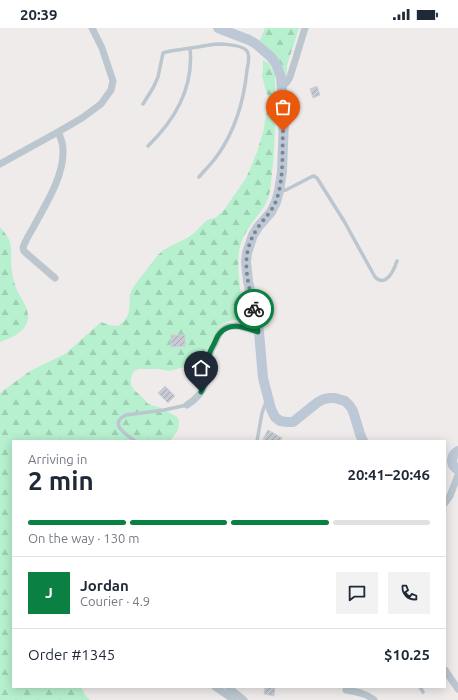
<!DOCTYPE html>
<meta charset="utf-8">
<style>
body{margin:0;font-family:Ubuntu,sans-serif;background:#f2f2f3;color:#1f2937;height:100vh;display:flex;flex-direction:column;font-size:15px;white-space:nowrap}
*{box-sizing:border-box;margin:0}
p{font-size:13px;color:#747a83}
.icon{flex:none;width:22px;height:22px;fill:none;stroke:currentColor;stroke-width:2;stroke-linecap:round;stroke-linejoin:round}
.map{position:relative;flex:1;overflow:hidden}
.panel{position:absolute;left:12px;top:412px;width:434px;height:248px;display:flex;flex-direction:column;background:#fff;border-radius:0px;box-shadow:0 2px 10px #0003}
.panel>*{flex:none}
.pin{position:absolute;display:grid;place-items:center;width:34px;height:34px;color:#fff;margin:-41px -17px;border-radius:50% 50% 50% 0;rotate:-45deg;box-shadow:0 0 4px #0007}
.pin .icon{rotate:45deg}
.courier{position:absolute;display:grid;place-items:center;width:40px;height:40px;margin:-20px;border:3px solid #0b8043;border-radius:50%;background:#fff;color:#222;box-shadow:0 1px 5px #0007}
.headline em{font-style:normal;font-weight:700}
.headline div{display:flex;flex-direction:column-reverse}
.headline{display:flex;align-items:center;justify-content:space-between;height:68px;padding:0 16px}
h1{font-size:26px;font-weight:700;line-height:30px}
.bar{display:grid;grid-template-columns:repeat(4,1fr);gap:6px 4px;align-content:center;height:48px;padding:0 16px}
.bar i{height:5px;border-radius:3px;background:#e0e1e3}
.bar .selected{background:#0b8043}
.bar p{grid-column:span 4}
.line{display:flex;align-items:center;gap:10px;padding:0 16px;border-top:1px solid #e0e1e3}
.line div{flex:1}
.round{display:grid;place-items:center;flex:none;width:42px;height:42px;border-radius:0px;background:#f2f2f3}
.status{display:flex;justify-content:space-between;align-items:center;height:28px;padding:0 20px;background:#fff;direction:ltr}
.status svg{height:11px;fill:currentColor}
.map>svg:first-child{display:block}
.forest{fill:url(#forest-firs)}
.building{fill:url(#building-hatch);stroke:#cfd1d8}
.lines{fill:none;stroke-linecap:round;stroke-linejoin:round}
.lane{stroke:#bbc6cf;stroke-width:3.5}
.street{stroke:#bbc6cf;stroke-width:7}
.secondary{stroke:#bdc8d6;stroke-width:10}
.done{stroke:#7f858d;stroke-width:4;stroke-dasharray:0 7.2}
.route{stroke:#0b8043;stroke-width:5}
</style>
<div class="status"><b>20:39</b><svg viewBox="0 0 49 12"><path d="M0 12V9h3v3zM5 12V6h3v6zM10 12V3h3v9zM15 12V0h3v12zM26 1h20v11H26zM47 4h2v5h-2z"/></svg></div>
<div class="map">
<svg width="458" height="672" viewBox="0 0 458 672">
<defs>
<pattern id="forest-firs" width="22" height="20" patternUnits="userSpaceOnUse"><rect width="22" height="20" fill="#b6f0ce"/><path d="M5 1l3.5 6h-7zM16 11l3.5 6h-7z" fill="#9ecfb3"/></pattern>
<pattern id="building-hatch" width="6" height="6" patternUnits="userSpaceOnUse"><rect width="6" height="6" fill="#c7cad2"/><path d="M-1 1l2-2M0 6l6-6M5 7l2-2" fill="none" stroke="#a3a6ad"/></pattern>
</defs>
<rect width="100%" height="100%" fill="#efebeb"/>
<path class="forest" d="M265,0H299L287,37V48L277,29L263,16L260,12Z
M263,32L269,36L275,47C275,80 276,113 272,145C271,153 271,160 269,167C265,183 251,193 244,208C235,225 239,244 240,262L241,266L247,278L250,296C247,295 244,294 241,293C233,290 225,294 219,299L204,328L197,335L170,343L159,341H138L134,343C124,362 140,363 148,376L161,380L177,389L179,393L178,402L170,413H13V659H81L85,667L90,672H0V365L30,343L65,326L101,294L109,297L118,298L125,292L129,284L130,266L134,258L157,228L163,222L187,210L194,205L207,192L215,190L224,182L246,150L250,141L257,124L264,101L265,91L268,80L269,71L266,63L262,48L263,41Z
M0,199C4,204 8,208 10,214C12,221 11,229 11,236C12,244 13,252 16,260C21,272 33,284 26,297C21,306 9,311 0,314Z"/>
<path class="building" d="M317,58L320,67L313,70L310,61Z
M171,307H185V318L171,319Z
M165,358L175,368L168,375L158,365Z
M268,402L282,410L280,413H266L263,411Z
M265,659H275L274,668L264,666Z"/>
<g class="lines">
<path class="lane" d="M143,76L153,60L158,49L163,25C171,22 181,22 190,20C199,19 208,17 217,16C224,16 241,17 246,22C251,26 248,37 247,42C244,72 235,103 217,128C212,135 205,142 199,149
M148,118C175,92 194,59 190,20
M281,163L286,162L311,149L314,148L317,150L344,193L375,249C386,260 394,242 397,233
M135,413C126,406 108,396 126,387L164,382L187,377
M257,413L262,385L266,374
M420,659L423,664"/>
<path class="street" d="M283,58L287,54L290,49L305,0
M0,136L58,104L82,90L101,76L111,62L113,53L102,20L92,0
M55,250L26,225L24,223L23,220C25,213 29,207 33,200C45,177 64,149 63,122C63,116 61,110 58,104
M187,377C195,372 202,366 205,356C208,348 206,340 208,332C209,326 212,320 215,315C216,312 217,309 219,306C228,292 246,300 259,304
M445,475L450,468L458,447
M445,642L458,661
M215,659L234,672
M228,659L244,672
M346,662C356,664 366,665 374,672"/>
<path class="secondary" d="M218,0L249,12L256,16L271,29L276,36L281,49L284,91L282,144L279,163L276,174L271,184L258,199L253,207L247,225L246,234L248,253L259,304L263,350L271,381L275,389L280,393L287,394H293L318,374L324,371L330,370H335L345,373L350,378L353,383L360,406L363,413
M458,423C450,428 450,437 458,442"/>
</g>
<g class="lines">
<path class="done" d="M254,281C248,253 239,228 257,201C263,191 272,184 276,173C284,152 282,125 283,103"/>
<path class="route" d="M201,364C207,354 207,345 208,334C208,327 211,321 214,316C216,312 217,308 220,305C231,293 246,300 258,304L254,281"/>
</g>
</svg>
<div class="pin" style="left:283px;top:103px;background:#ea580c"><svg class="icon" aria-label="bag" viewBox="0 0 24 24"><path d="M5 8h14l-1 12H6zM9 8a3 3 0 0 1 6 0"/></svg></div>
<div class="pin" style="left:201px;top:364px;background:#1f2937"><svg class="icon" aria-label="home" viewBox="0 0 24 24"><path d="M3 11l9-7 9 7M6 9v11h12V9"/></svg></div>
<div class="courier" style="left:254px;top:281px"><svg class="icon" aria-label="bike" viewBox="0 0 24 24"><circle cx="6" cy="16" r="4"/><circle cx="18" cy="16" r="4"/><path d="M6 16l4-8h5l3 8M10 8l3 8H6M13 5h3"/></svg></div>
<section class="panel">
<div class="headline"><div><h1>2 min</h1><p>Arriving in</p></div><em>20:41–20:46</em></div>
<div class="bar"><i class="selected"></i><i class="selected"></i><i class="selected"></i><i></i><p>On the way · 130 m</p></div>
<div class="line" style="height:72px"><b class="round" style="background:#0b8043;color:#fff">J</b><div><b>Jordan</b><p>Courier · 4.9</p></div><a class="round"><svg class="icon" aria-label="chat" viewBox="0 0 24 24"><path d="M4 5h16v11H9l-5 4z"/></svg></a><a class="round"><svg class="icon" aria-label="phone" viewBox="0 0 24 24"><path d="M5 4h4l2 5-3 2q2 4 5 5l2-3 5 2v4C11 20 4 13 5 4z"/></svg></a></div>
<div class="line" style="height:52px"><div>Order #1345</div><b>$10.25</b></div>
</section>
</div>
